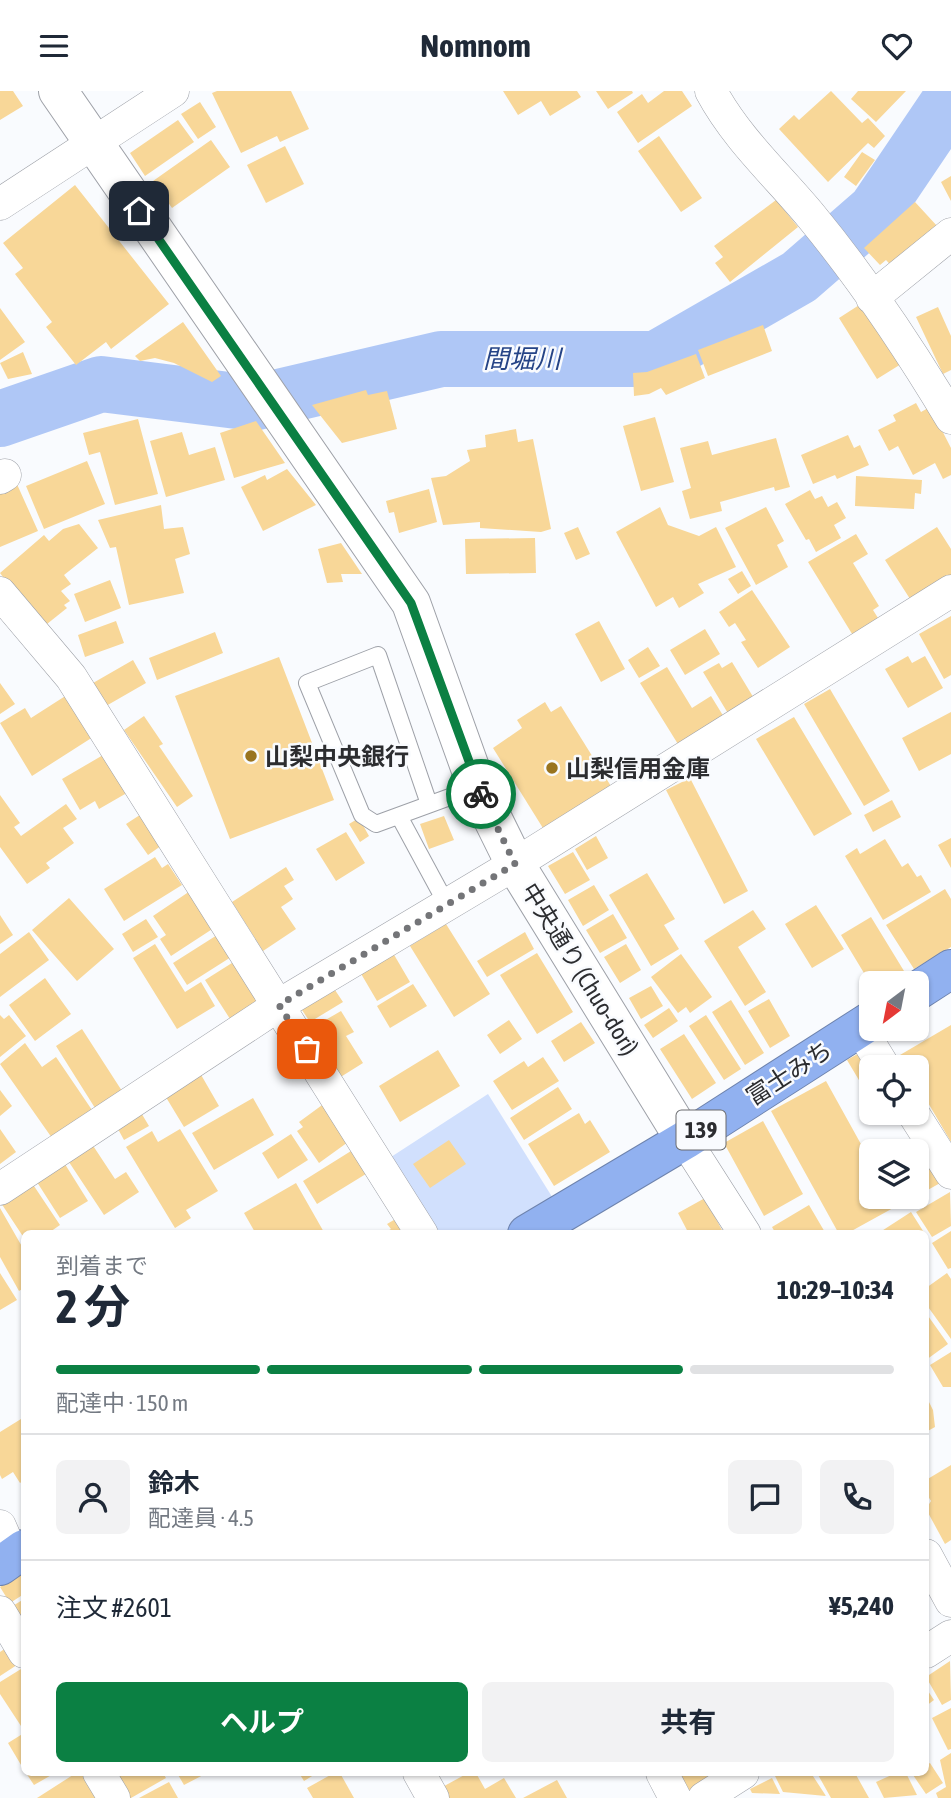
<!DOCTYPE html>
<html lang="ja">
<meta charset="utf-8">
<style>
body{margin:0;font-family:"Asap Condensed","Noto Sans JP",sans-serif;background:#f2f2f3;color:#1f2937;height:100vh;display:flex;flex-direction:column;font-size:26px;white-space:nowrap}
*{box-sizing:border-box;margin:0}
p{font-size:23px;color:#747a83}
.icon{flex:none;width:38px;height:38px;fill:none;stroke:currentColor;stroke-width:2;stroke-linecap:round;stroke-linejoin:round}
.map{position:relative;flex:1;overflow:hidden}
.details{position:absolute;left:21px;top:1139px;width:908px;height:546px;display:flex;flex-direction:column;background:#fff;border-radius:10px;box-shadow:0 2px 5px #0004}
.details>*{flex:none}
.needle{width:46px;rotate:212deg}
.fabs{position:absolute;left:859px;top:880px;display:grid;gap:14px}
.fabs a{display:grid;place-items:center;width:70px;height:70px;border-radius:10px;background:#fff;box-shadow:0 2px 5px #0004;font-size:35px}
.pin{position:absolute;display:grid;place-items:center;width:60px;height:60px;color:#fff;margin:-30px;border-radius:14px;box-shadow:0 4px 10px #0006}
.courier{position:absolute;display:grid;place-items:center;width:70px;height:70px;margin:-35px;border:5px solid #0b8043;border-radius:50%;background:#fff;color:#222;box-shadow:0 2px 9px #0007}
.head em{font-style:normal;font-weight:700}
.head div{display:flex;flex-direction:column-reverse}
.head{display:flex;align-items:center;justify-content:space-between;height:119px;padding:0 35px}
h1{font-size:46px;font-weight:700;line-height:52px}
.bar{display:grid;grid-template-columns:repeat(4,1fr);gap:10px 7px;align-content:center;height:84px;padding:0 35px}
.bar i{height:9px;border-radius:5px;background:#e0e1e3}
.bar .selected{background:#0b8043}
.bar p{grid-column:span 4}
.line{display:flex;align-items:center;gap:18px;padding:0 35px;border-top:2px solid #e0e1e3}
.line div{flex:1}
.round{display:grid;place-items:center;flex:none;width:74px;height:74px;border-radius:10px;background:#f2f2f3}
.button{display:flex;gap:14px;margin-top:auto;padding:14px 35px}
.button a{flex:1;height:80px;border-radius:10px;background:#0b8043;color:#fff;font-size:28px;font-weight:700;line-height:80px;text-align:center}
.button a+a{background:#f2f2f3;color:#1f2937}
header{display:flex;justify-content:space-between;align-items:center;height:91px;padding:0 35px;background:#fff;font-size:32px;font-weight:700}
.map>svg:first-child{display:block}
.green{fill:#d1e0fd}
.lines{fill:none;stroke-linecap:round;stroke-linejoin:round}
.river{stroke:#afc7f6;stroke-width:56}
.building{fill:#f8d798}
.lane-casing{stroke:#9ea1a8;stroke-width:18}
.street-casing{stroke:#9ea1a8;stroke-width:33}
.secondary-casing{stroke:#9ea1a8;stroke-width:40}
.highway-casing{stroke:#6e83ad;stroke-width:40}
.lane{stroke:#fff;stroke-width:16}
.street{stroke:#fff;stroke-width:32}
.secondary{stroke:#fff;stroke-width:38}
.highway{stroke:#91b1f0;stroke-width:38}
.done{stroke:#747578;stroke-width:7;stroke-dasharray:0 12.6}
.route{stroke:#0b8043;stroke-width:9}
.poi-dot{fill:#99741f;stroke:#f9fbfe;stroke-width:2.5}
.labels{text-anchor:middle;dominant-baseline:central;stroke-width:5;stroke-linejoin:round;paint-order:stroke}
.shield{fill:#f9fbfe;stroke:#6a6b6e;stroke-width:2}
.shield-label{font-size:23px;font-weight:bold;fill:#2c2d30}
.poi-label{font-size:24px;font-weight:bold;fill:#2c2d30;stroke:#f9fbfe;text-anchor:start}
.street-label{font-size:24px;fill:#2c2d30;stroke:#f9fbfe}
.water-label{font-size:26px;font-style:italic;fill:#244386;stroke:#f9fbfe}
</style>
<header><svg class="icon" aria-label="menu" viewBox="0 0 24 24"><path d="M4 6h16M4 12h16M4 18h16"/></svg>Nomnom<svg class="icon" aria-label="heart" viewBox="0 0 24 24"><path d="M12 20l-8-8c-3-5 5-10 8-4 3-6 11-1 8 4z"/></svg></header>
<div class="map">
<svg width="951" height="1707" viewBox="0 0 951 1707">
<rect width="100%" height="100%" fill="#f9fbfe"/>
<path class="green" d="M488,1003L559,1117L514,1143H440L391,1066Z"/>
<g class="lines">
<path class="river" d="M0,328L101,293L253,312L441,268H656L799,186L876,119L951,8"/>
</g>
<path class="building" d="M0,0H13L23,15L0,29Z
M217,0H291L309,38L280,51L277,45L241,62L212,2Z
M503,0H577L581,6L550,25L541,10L518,24Z
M596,0H632L633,2L608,18Z
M664,0H682L692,15L638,52L617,21L642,3L648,12Z
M831,0L862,32L868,27L885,45L874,57L868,52L828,91L779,38L794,24L799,29Z
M858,0H906L876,31L851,8Z
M200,11L216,36L198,48L181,23Z
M178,29L194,51L145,85L130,62Z
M659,45L702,107L681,121L638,60Z
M211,49L230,76L172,117L153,90Z
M285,55L304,93L266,112L247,74Z
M862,61L875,69L856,95L844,86Z
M951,85V110L941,91Z
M75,94L169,213L111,258L106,251L76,274L46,236L52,231L15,183L23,177L3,152Z
M776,109L798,136L730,191L715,172L723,166L714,155Z
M915,111L938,136L896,180L886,169L880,174L864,157Z
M867,209L906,270L877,288L839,227Z
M938,216L951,245V279L943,283L916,226Z
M0,217L25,251L0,269Z
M183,231L221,285L212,291L174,272L155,267L140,270L135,265Z
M763,234L772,260L708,285L698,259Z
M23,261L32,283L8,288L0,272Z
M696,263L705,287L666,304L661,297L649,303L634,305L633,282L647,281Z
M366,299L368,304L387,300L397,338L342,352L312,314Z
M916,312L921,321L930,316L951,357V384L943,388L935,372L913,384L898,355L889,360L878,339L896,330L893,324Z
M655,326L674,391L641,400L623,335Z
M138,328L158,403L115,414L100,361L89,364L83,342Z
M256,330L285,372L234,387L220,342Z
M516,338L518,351L533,348L551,438L541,441L480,437V431L443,434L431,387L446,385L470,370L467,359L486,356L485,344Z
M182,341L189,364L215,356L225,389L166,406L150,350Z
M848,344L854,357L860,354L869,374L837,388L835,384L813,393L801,364Z
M776,347L790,396L775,400L774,396L720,411L722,420L690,428L682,400L691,397L680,357L708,350L712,364Z
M87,370L105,413L44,438L26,395Z
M287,378L316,414L263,440L241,396L265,384L267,389Z
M856,385L922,389L921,403L915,402L914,418L855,415Z
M16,391L38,440L0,456V397Z
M429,398L437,431L399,442L394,421L389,422L386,410Z
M810,399L815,408L822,405L828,416L837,411L846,427L834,434L841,447L816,461L809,448L806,449L785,413Z
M161,414L164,438L183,436L190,463L175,468L184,502L129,514L116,456L110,457L98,429Z
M660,416L668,434L699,445L716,436L736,476L698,493L704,502L679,517L673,506L656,516L616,441Z
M766,416L784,450L777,454L788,476L756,494L725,437Z
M79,433L98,457L64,484L71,493L61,500L70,510L64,514L67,517L42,537L0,482L44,444L49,450L63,438Z
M578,436L590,463L576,469L564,442Z
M937,436L951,458V486L912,511L885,469Z
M856,443L868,463L853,472L879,515L873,519L883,535L857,551L808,471Z
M535,447L536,482L466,483L465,448Z
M341,452L362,483H341L343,491L327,492L318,458Z
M742,480L751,495L738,503L728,488Z
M110,489L121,517L85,531L74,503Z
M752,499L790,556L758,577L741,551L746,549L735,532L729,536L719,521Z
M951,525V584L944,588L919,543Z
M116,530L124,552L85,566L78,544Z
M599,530L625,578L601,591L575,543Z
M705,538L720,563L685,584L670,559Z
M215,541L223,562L157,589L149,567Z
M648,556L660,575L639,587L628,569Z
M908,565L912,572L925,565L943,597L908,617L885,578Z
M279,566L334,709L230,748L175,605Z
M133,569L146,592L106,615L93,592Z
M732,571L755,609L729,624L703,581L719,572L722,577Z
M667,576L692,617L711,605L727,631L681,658L640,592Z
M0,592L15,613L0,623Z
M830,598L890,700L864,715L804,613Z
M70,602L93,646L32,685L0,632L25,617L31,627Z
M545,611L551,621L561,615L614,700L546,742L493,657L522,637L517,629Z
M951,621V663L919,680L902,647Z
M144,625L163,653L159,655L193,705L177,716L124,639Z
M794,626L852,723L814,745L756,648Z
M110,660L132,699L99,718L95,710L80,719L62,688Z
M690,687L748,800L724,813L666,699Z
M0,704L20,732L14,736L21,745L66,713L77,728L63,737L74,752L46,772L50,777L27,793L0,756Z
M892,709L901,726L873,741L864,724Z
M146,720L168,750L148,764L126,733Z
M444,725L454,749L429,758L420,733Z
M359,727L369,745L360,751L349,733Z
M346,741L365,772L336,790L316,758Z
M596,745L608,767L587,779L575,758Z
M951,747V777L938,754Z
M885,748L902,776L908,772L917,786L921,784L931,801L883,829L845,765L857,757L860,763Z
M573,761L590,789L565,803L548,775Z
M155,766L162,777L168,773L182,794L124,830L104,798Z
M286,776L294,789L284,795L293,808L281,816L296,838L263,860L232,811Z
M647,782L675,828L664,834L679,858L651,875L609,804Z
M594,794L609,819L583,835L568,809Z
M196,796L220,833L171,865L160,848L166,844L153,825Z
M945,798L951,808V856L914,878L886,834Z
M69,807L114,858L77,890L32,839Z
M816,814L844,858L812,877L785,833Z
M753,819L766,838L738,856L766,901L745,915L704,850Z
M613,823L627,847L600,862L586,839Z
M0,824L13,844L0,853Z
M871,826L904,880L883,892H870L841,844Z
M146,828L158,846L133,861L122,843Z
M446,833L490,903L454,926L410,855Z
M225,839L239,861L187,894L173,872Z
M29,841L49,869L0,906V863Z
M525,841L534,858L487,886L477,870Z
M155,853L185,901L201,891L215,915L177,938L133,867Z
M626,853L641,879L620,892L604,866Z
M393,862L410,891L377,910L360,881Z
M537,862L573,921L537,943L500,884Z
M681,863L712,906L690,922L686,916L678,922L651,886Z
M243,865L270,907L232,931L205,889Z
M45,887L71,923L35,950L9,914Z
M413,893L427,915L390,937L377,915Z
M651,895L663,915L641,928L629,907Z
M333,896L343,911L310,931L300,916Z
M769,908L790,945L770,957L748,920Z
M731,909L764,962L745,974L712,921Z
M669,917L678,930L653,947L644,934Z
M341,920L354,941L346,945L363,972L339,987L310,938Z
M0,924L4,928L9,924L26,945L0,966Z
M706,924L741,978L724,989L689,935Z
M509,929L522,948L500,963L487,944Z
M581,931L595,952L564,971L551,950Z
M951,934V1051L917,993V976H907L900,964Z
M82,938L122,1000L95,1017L56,955Z
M684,943L716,992L692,1008L660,958Z
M25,952L42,976L56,966L92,1019L52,1047L0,973Z
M868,957L872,976V1011L847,969Z
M438,959L460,995L400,1031L379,995Z
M543,966L559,990L512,1019L493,990L524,970L528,976Z
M200,982L219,1015L184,1036L164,1003Z
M826,990L872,1073V1106H890L895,1116L846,1143H839L771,1020Z
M558,996L572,1018L524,1049L510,1027Z
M0,999L12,1015L0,1025Z
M253,1007L274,1044L214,1079L192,1042Z
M329,1009L355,1046L319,1072L297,1040L303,1036L299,1031Z
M137,1015L149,1035L124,1049L113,1029Z
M579,1022L585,1033L590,1029L610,1061L554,1095L528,1053Z
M763,1030L803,1103L764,1125L724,1052Z
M0,1038L16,1061L0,1073Z
M180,1038L218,1100L186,1119L191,1127L175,1137L126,1056L152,1040L158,1051Z
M291,1043L308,1069L278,1088L262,1062Z
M88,1047L115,1088L126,1081L139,1101L104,1124L63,1062Z
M918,1047L942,1091L917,1105V1060H894Z
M449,1049L466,1073L430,1097L413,1073Z
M359,1055L374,1078L317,1113L303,1090Z
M63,1070L88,1110L60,1127L35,1088Z
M32,1092L60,1134L47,1143H24V1147L1,1112Z
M296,1092L325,1143H256L244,1122Z
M950,1101L951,1135L932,1146L916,1121Z
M705,1107L724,1143H689L678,1122Z
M809,1114L826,1143H776L772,1136Z
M0,1117L24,1159V1197L19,1200L0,1166Z
M911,1121L925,1143H877Z
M404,1123L416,1143H382L391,1138L387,1133Z
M951,1140V1177L948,1178L932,1152Z
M0,1182L17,1209L0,1219Z
M947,1182L951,1188V1248L926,1213V1197Z
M926,1222L948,1253L926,1269Z
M951,1261V1296H943L930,1274Z
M926,1305L933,1319L935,1336L926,1341Z
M21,1328L24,1333V1389L20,1392L13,1381L2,1388L0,1384V1341Z
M951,1374V1449L945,1453L926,1418L931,1410L926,1402V1389Z
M24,1480V1503L10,1512L0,1496Z
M24,1508V1532L11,1516Z
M12,1553L23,1570L0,1585V1561Z
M950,1570L951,1609L942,1614L926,1586Z
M21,1578L24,1584V1633L21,1635L0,1603V1591Z
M926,1597L934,1609L926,1615Z
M951,1617V1658L948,1659L932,1627Z
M24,1642V1679L8,1652Z
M951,1662V1707H938L936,1702L946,1696L940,1669Z
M930,1672L943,1692L926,1703L913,1684L926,1682V1674Z
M26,1682H55L34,1694Z
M76,1682H90L105,1707H37Z
M115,1682H163L166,1687L131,1707H124Z
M177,1682H207L184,1694Z
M299,1682H317L304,1690Z
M334,1682H340L354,1707H313L307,1697Z
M468,1682H476L485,1698L504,1687L516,1707H442L437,1699Z
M672,1682H709L715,1692L685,1707Z
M780,1682H811L826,1705L783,1701L775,1685Z
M817,1682H855L869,1707H831Z
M896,1682H906L917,1704L884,1707L876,1691Z
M772,1687L780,1703L752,1702L750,1698Z
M557,1689L567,1707H523Z
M169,1691L178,1707H139Z"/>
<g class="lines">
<g class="lane-casing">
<path id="lane" d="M429,713L378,564L307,592L362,724L376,733L477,696
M399,725L446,812"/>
</g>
<g class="street-casing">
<path id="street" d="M711,0C736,47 777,84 811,125C863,188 909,257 951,327
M0,113L173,0
M872,207L951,143
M0,387L5,384
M0,502L71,586L422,1143
M860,937L884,976
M913,1022L951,1082
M685,1049L745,1143
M0,1098L279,914L515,773L951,500
M0,1435L13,1465
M926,1464L951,1510
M0,1521L24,1561
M926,1561L951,1545
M99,1682L114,1707
M419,1682L433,1707
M662,1682L675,1707
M704,1707L743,1682"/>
</g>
<g class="secondary-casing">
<path id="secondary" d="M58,0L411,512L477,696L515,773L685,1049"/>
</g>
<g class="highway-casing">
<path id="highway" d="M917,900L951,878
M527,1143L685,1049L872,929
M0,1475L24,1458"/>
</g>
<use href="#lane" class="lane"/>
<use href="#street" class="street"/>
<use href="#secondary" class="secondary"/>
<use href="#highway" class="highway"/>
</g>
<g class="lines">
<path class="done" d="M307,958L279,914L515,773L481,703"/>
<path class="route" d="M139,120L411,512L481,703"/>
</g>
<g class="poi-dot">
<circle cx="251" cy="665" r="7"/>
<circle cx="552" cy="677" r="7"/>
</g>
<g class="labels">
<rect class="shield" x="676.5" y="1019.5" width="49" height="39" rx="5"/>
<g class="shield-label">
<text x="701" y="1039">139</text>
</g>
<g class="poi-label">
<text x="265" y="665">山梨中央銀行</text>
<text x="566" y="677">山梨信用金庫</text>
</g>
<g class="street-label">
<text transform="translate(580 878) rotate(58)">中央通り (Chuo-dori)</text>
<text transform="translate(789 982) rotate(-33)">富士みち</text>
</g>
<g class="water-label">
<text x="522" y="268">間堀川</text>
</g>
</g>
</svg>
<div class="fabs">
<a><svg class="needle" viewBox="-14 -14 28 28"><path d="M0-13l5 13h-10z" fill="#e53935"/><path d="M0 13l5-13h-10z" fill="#747a83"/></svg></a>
<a><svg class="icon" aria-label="locate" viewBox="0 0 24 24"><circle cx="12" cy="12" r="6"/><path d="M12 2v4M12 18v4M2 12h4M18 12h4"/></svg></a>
<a><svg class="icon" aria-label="layers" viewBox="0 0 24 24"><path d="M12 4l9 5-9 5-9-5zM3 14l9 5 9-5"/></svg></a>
</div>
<div class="pin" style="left:307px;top:958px;background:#ea580c"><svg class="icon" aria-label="bag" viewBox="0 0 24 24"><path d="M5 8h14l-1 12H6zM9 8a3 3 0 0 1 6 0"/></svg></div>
<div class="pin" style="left:139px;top:120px;background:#1f2937"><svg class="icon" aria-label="home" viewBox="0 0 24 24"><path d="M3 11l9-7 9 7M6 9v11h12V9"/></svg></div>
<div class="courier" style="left:481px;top:703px"><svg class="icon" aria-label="bike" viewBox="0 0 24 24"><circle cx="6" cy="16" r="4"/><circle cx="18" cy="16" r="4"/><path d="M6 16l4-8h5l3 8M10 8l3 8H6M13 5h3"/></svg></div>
<section class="details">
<div class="head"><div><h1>2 分</h1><p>到着まで</p></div><em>10:29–10:34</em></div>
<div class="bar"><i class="selected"></i><i class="selected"></i><i class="selected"></i><i></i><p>配達中 · 150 m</p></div>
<div class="line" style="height:126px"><a class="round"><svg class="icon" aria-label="person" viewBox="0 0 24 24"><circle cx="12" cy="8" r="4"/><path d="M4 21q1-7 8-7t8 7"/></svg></a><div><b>鈴木</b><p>配達員 · 4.5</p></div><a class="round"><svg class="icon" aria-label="chat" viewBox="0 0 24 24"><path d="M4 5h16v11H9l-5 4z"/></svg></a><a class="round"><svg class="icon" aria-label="phone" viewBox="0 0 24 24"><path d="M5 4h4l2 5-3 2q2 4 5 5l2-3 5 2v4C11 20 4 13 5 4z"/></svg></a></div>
<div class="line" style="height:91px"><div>注文 #2601</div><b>¥5,240</b></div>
<div class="button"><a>ヘルプ</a><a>共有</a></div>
</section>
</div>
